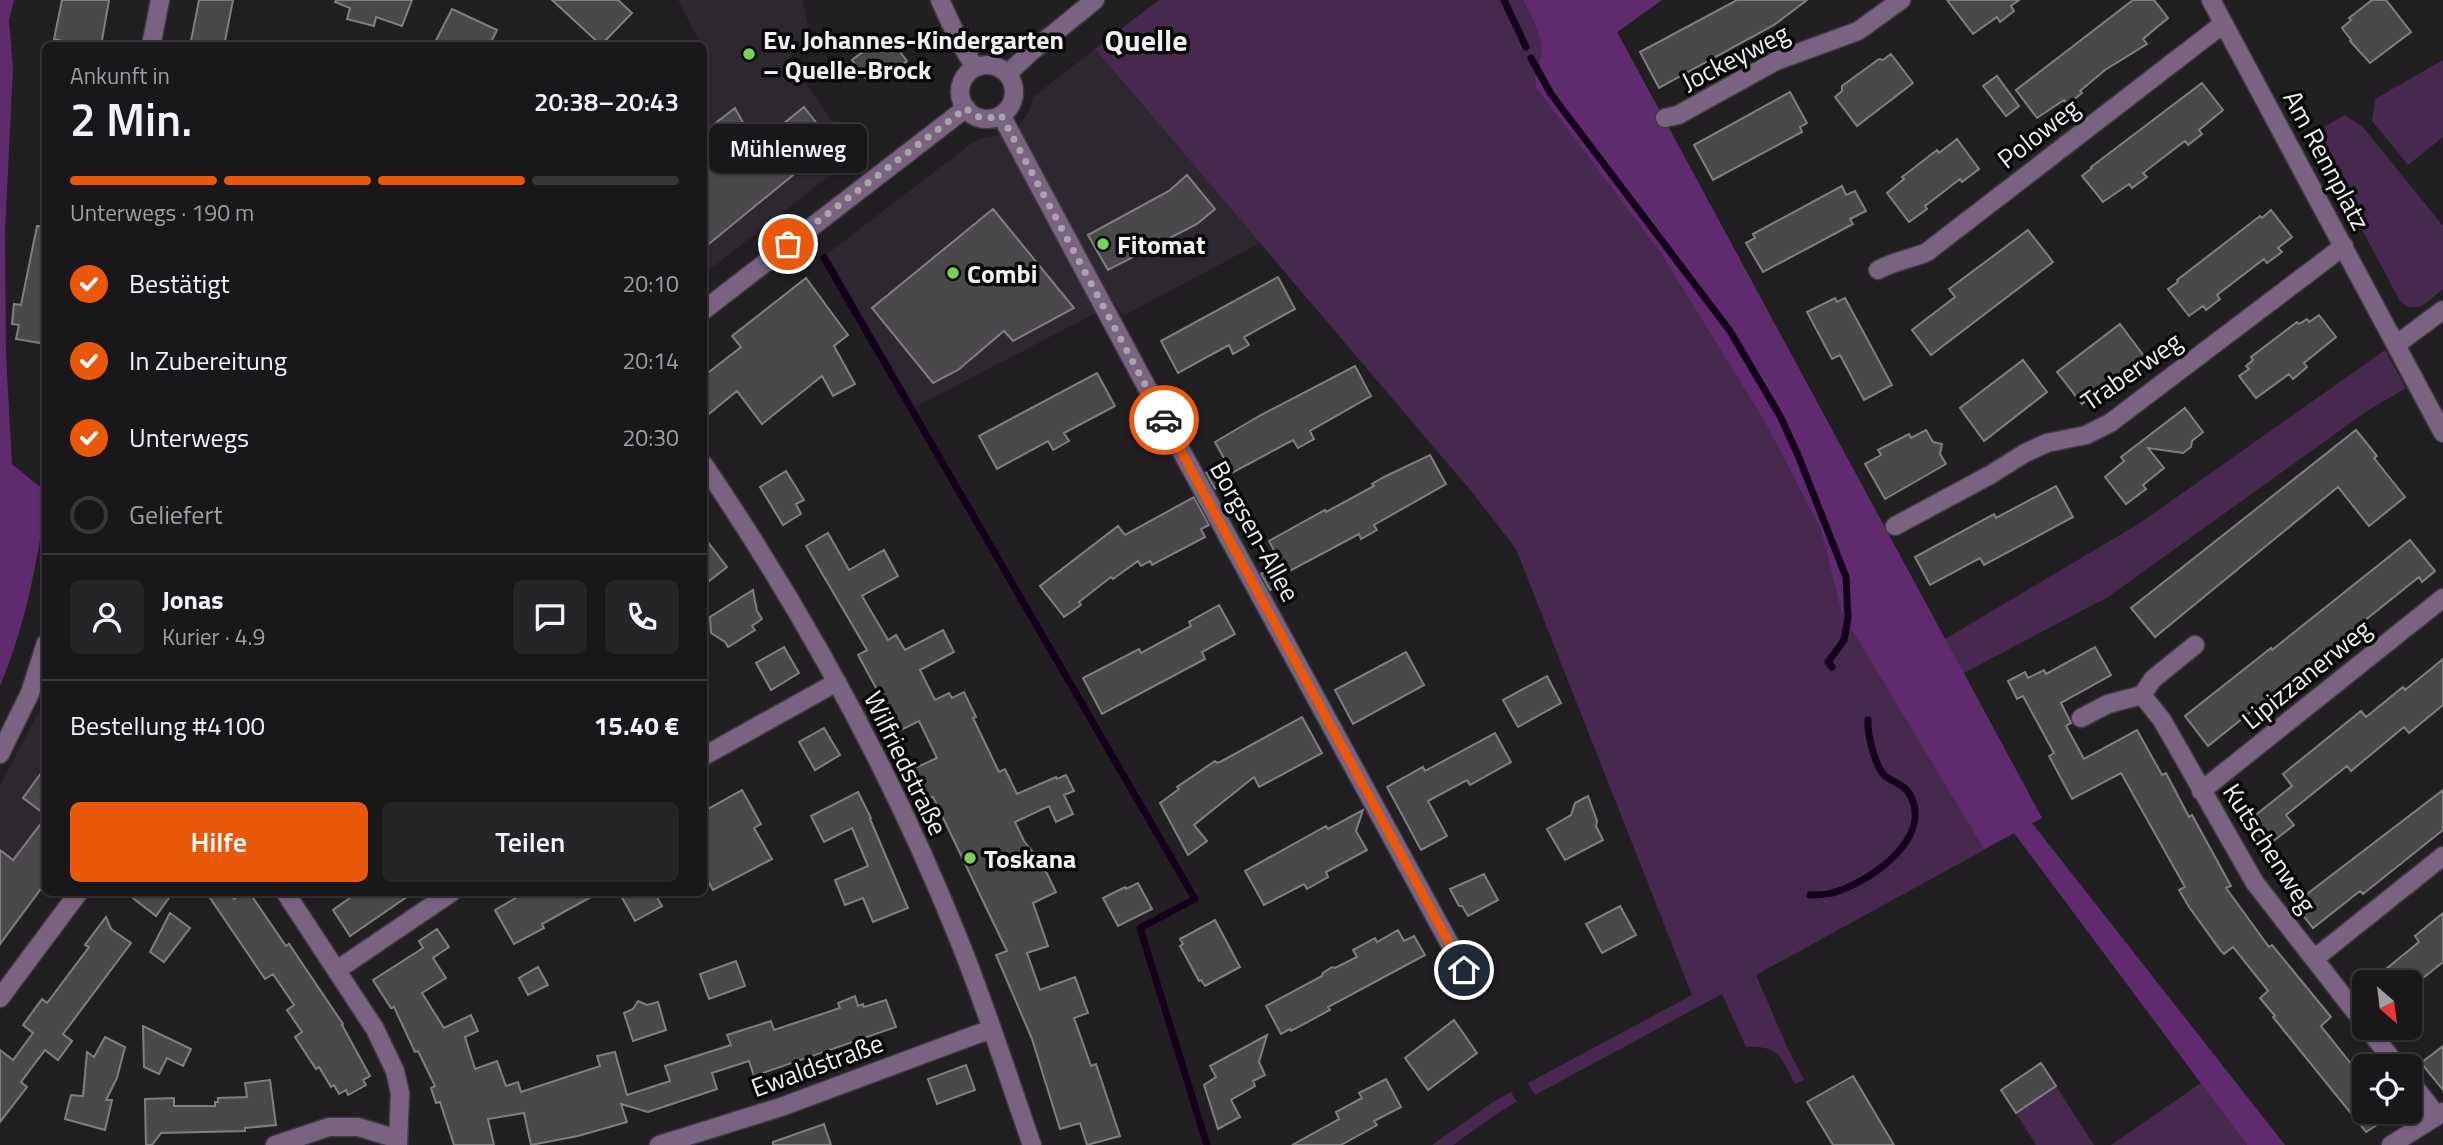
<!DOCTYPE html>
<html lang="de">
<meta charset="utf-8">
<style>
body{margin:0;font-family:"Titillium Web",sans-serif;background:#262427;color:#f1f3f6;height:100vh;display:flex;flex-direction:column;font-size:26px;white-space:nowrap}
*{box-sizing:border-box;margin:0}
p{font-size:23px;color:#9f9fa2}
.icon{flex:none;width:38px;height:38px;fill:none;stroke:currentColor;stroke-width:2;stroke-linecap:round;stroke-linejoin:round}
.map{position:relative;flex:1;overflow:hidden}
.panel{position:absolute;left:42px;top:42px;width:665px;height:854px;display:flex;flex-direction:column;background:#19171a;border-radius:10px;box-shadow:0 2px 5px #0004,0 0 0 2px #373639}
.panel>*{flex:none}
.needle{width:46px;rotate:152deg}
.buttons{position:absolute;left:2352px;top:970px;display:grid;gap:14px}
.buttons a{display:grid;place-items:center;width:70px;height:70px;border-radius:10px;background:#19171a;box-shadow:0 2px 5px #0004,0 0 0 2px #373639;font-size:35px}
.pin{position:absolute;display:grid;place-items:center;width:60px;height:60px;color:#fff;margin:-30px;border:4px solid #fff;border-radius:50%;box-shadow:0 2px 7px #0007}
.courier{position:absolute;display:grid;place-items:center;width:70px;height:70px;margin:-35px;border:5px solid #ea580c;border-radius:50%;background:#fff;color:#222;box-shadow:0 2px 9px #0007}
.bubble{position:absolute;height:49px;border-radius:10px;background:#19171a;box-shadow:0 2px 5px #0004,0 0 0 2px #373639;font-size:23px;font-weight:600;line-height:49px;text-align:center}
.overview em{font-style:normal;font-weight:600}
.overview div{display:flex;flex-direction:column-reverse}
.overview{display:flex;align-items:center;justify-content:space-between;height:119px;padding:0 28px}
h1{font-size:46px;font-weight:600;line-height:52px}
.bar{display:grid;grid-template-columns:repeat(4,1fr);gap:10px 7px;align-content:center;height:84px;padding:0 28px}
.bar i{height:9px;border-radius:5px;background:#373639}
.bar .on{background:#ea580c}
.bar p{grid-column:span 4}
.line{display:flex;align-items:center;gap:18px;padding:0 28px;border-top:2px solid #373639}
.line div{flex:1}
.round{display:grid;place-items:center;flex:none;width:74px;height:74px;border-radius:10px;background:#262427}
ol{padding:0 28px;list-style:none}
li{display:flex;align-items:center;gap:21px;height:77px}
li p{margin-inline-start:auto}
li .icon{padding:7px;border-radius:50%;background:#ea580c;color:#fff;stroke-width:4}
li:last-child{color:#9f9fa2}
li i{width:38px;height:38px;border:4px solid #373639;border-radius:50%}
.cta{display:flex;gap:14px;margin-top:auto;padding:14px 28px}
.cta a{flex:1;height:80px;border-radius:10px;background:#ea580c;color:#fff;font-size:28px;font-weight:600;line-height:80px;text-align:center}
.cta a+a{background:#262427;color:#f1f3f6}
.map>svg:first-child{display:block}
.built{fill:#2d282f}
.green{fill:#47294f}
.forest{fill:#5f2b6e}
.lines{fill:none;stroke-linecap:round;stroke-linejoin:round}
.stream{stroke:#15001c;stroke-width:7}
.building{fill:#4a484b;stroke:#807e81;stroke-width:2}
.minor-casing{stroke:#3e3c3f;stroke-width:21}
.minor{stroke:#7a6281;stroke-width:18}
.done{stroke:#a7a6a8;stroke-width:7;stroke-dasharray:0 12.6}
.route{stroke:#ea580c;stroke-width:9}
.poi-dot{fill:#78d158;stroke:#0a090a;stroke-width:2.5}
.labels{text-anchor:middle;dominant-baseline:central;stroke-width:7;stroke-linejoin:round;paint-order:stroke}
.poi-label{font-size:26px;font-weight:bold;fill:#efeef0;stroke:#0a090a;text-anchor:start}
.street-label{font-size:26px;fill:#efeef0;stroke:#0a090a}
.quarter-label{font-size:30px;font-weight:bold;fill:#efeef0;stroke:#0a090a}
</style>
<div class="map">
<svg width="2443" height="1145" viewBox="0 0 2443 1145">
<rect width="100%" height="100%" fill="#211f22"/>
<path class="built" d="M678,0H802L811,38L788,58L856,155L704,274V62L707,57L704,46L701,45Z
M1095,49L1260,243L1123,316L1115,303L915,407L827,254L972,143L984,137L1001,136L1018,127L1029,112L1033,97Z
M45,704V884L0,946V785L41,708Z"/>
<path class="green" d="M1159,0H1662L1617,32L1945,639L2140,523L2385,350L2406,388L2367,411L2108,597L1964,673L2042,818L1756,975L1787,1047L1804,1080L1795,1084C1782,1058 1779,1045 1746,1047L1722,994L1535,1095L1528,1083L1692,995L1516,549L1472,492L1095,49Z
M2443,60V137L2408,165L2372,121L2375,99Z
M2345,115L2363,127L2443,226V289C2430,300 2416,317 2400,301L2311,134Z
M2201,1083L2247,1145H2111Z
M2056,1086L2094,1145H2036L2016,1113Z
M1511,1092L1517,1102L1501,1111L1453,1145H1432L1493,1102Z"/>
<path class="forest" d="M0,0H14L9,20L13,68L5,232L6,355L12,464L45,491L46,504C36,567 25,627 0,686Z
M1523,0H1662L1617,32L2042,818L2032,823L2285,1145H2247L2014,833L1984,849L1842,613L1821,529L1764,420L1661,253L1537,89C1532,73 1540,72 1541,58C1544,37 1532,18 1523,0Z"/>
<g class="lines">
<path class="stream" d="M1504,0L1526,47
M1531,58L1551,94L1730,331L1780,416L1798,455L1846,577L1848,618L1844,640L1828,662L1832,667
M824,258L1195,899L1140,928L1207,1145
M1810,895C1817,895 1825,895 1832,893C1867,884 1934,839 1910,795C1904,784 1894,783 1885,776C1875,767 1867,733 1868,720"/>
</g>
<path class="building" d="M62,0H109L101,46H85L54,39Z
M199,0H233L224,46H190Z
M336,0H412L402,26L376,17L374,26L347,19L350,8L335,2Z
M552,0H618L632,13L601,45Z
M1737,0H1807L1774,25L1659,88L1640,52Z
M1947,0H2019L2011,6L2014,11L2000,22L1997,17L1973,34Z
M2133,0H2154L2168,18L2143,39L2147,44L2105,70L2080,91L2082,93L2068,104L2064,100L2037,118L2016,90Z
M2372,0H2386L2411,32L2370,63L2350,41L2351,40L2342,28L2351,20L2349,18Z
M452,9L497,30L489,46H433Z
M886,34L907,61L881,80L875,73L866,79L852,60Z
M1891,54L1913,83L1857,126L1835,97L1842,91V86L1879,59L1883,60Z
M1997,76L2019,106L2006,116L1983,86Z
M2202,83L2223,110L2199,130L2202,134L2188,145L2185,141L2143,173L2147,177L2132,188L2129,184L2103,202L2082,176L2092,168L2091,167Z
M1790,92L1807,123L1800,127L1802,132L1713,180L1694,145Z
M804,107L832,143L704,248V132L735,108L756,146Z
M1957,139L1979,169L1962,182L1960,179L1942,193L1925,206L1927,209L1909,222L1887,193L1904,179L1902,177L1937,150L1939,153Z
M1187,175L1215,209L1197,224L1108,270L1088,235L1169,191Z
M1842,186L1846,195L1855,191L1866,211L1850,219L1853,224L1763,272L1746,243L1755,238L1753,234Z
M993,209L1074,308L1013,341L1004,331L958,370L933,383L872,308Z
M2271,210L2292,237L2278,248L2282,252L2267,263L2264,259L2217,295L2220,299L2206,310L2203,306L2189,316L2168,289L2178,282L2177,280L2260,216L2262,218Z
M37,226L46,227V344L16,339L19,325L12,324L14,304L21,305Z
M2028,230L2053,262L1931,355L1912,330L1955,297L1949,289Z
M1278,277L1295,309L1244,337L1249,345L1233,354L1229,345L1178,373L1161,341Z
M806,278L848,335L834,346L855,384L833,396L822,376L762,424L737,391L704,418V376L741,347L732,336Z
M1835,298L1837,302L1845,298L1892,385L1864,400L1840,355L1832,359L1807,312Z
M2319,315L2336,337L2304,363L2307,367L2293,379L2289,374L2256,398L2239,376L2249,369L2246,366L2253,360L2251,357L2297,322L2299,324L2307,319L2309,322Z
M2120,324L2144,356L2082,404L2057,372Z
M2023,360L2047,392L1984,441L1960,408Z
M1355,366L1371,396L1310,431L1314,439L1298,448L1293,440L1232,473L1215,442L1259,416Z
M1097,373L1115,406L1064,433L1069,441L1053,450L1048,441L997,469L979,436Z
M2185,408L2203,432L2192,441L2191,447L2183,453L2148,448L2164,468L2143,485L2146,489L2126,504L2105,477L2124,461L2121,457Z
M1926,430L1933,442L1942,444L1940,454L1946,464L1885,499L1865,464L1881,455L1878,450L1909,434L1911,438Z
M2356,430L2377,456L2374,458L2405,497L2369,526L2338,487L2155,637L2131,608Z
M1430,455L1446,484L1374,525L1377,530L1361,539L1359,534L1286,573L1269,541L1325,510L1326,512L1374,486L1372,484L1384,477Z
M1222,464L1231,480L1215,489L1206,473Z
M786,471L804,500L796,504L801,514L783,525L760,487Z
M2056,486L2073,517L1984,565L1980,558L1930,585L1915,557L1994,514L1996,518Z
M1194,497L1209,525L1201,529L1205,537L1152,565L1150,561L1141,566L1138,561L1113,579L1111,577L1079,602L1081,605L1064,617L1040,586L1118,526L1125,535Z
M828,533L849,570L884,550L898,576L862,596L888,640L896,635L905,650L943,630L954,652L920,670L935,700L949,693L952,698L964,692L976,717L973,718L999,772L1005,769L1017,794L1056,777L1057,779L1066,775L1074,791L1064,795L1073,814L1056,822L1049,806L1015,822L1024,841L1036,856L1038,855L1056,892L1033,903L1048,946L1027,953L1040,990L1075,977L1088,1013L1074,1018L1091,1066L1096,1064L1120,1136L1087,1145L1080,1123L1060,1129L1032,1039L996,955L1007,951L933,797L929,798L915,768L937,758L919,721L897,732L887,708L858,655L867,650L806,546Z
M704,537L727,567L704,585Z
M2410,540L2435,571L2422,582L2419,577L2323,654L2326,659L2285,691L2282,687L2208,746L2185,716L2271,648L2272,650Z
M1277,565L1285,581L1270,590L1261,574Z
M753,590L757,611L762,619L752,626L755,630L728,647L725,642L711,633L710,617Z
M1219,605L1235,634L1202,652L1205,659L1102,714L1083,678L1139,649L1141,653L1191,626L1189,622Z
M784,647L799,673L771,690L756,663Z
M2095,647L2111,675L2061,703L2071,723L2066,726L2084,759L2137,730L2162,775L2166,773L2189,817L2192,815L2231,886L2226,888L2269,947L2272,945L2331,1017L2321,1026L2364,1080V1111H2399L2366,1132L2273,1017L2275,1016L2260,998L2268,991L2233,947L2224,954L2221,951L2189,907L2179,890L2185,887L2121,773L2072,799L2049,756L2054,753L2023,696L2017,699L2008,681L2025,672L2028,678L2044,670L2046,674Z
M1406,652L1424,685L1353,724L1335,690Z
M2443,659V705L2409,733L2404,727L2351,771L2347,766L2286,815L2294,825L2263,849L2243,825L2292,786L2283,774L2361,711L2366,717L2403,687L2405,690Z
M1547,676L1561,703L1518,727L1503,700Z
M1302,717L1322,753L1259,787L1254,777L1194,825L1207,841L1188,855L1160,803L1179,789L1177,787L1215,761L1217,763L1222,761Z
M824,728L840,755L815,770L799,742Z
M1495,733L1511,762L1470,785L1467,780L1428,801L1447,836L1421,850L1387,787L1423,767L1425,771Z
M46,766V815L23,798Z
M742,790L761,824L754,828L772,859L713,890L704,874V811Z
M2443,790V830L2363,894L2360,891L2313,928L2294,904Z
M858,792L871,818L870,819L908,908L873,922L863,898L845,905L835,880L868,866L852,828L824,842L811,816Z
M1588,796L1597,821L1596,826L1603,840L1565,860L1547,829L1571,815L1575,803Z
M1363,810L1356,831L1367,850L1326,872L1328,877L1307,889L1304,884L1264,905L1245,871L1326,826L1328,829Z
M46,817V882L0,944V850L13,860Z
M1484,874L1498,900L1468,916L1462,906H1459L1450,889Z
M1138,883L1152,909L1118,926L1103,898L1125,887L1126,889Z
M125,892H173L156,916Z
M206,892H229L234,899L244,892H249L286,946L289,944L343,1024L342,1025L370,1076L363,1080L366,1085L348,1095L346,1090L339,1094L334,1085L331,1087L319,1067L316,1069L295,1037L302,1032L287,1010L294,1005L273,974L265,979Z
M358,892H414L350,936L333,910Z
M526,892H600L542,924L544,928L514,944L495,910Z
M619,892H654L662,906L635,921Z
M1620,906L1636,935L1602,953L1586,924Z
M170,913L190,928L164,962L150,952Z
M2443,913V962L2418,982H2370L2419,942L2415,936Z
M106,917L111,929L131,943L63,1034L72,1041L58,1060L45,1050L21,1082L27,1087L0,1122V1050L13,1060L33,1033L23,1025L42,999L47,1003L89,947L85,945Z
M1215,920L1240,967L1205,986L1201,980L1199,981L1180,946L1183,944L1180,939Z
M437,929L449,947L433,958L446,978L422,993L444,1028L471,1015L478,1031L465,1037L475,1069L497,1061L506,1086L518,1082L521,1092L600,1066L597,1056L615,1052L627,1095L670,1081L665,1066L731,1045L727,1035L771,1021L774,1030L840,1008L838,1003L855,996L858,1006L863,1004L864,1007L886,1000L896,1027L754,1076L749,1061L712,1073L717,1089L648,1112L621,1104L627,1122L578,1136L531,1145L524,1113L488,1119L494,1145H454L440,1102L436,1103L431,1088L435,1086L418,1051L415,1052L394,1007L391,1008L373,980L423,948L419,941Z
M1398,930L1404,941L1414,936L1425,955L1328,1007L1330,1010L1291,1031L1290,1029L1281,1034L1266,1006L1322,976L1323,973L1332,967L1335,968L1357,957L1353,950L1375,938L1377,942Z
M736,961L745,986L709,999L700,974Z
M538,967L548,985L528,995L519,978Z
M638,1001L647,1005L658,1002L666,1030L633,1041L624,1013L633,1009Z
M1454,1020L1477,1053L1428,1090L1405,1058Z
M143,1026L191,1049L183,1066L167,1058L159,1074L144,1067Z
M1267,1035L1259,1062L1265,1075L1253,1081L1255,1086L1231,1100L1240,1117L1218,1129L1204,1085L1216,1077L1210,1066Z
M105,1037L125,1047L117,1078L106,1100H112L105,1130L65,1119L71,1095L83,1096L87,1052L94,1057Z
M2443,1046V1090L2421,1063Z
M2041,1063L2056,1086L2016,1113L2001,1090Z
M966,1065L975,1090L937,1104L928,1079Z
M1853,1076L1894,1145H1833L1807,1102Z
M1386,1079L1401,1107L1374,1121L1377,1125L1341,1145H1292L1339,1119L1336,1112L1362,1098L1359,1093Z
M270,1080L276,1125L245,1128V1131L161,1133L152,1145H146L145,1099L174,1098V1106H215V1102H218V1098L247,1097L245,1083Z
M824,1124L831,1145H773V1142Z"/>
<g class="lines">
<g class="minor-casing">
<path id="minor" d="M940,0L958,39L975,68
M2211,0L2443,433
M151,46L160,0
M960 92a27 27 0 1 1 54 0a27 27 0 1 1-54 0Z
M1007,74L1032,51L1095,0
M1001,115L1159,410L1464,970
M1665,118L1678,115L1776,61L1858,31L1901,0
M1878,270C1896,260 1909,260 1927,252L2223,24
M704,310L966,108
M2397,344L2443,310
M704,465C805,614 892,773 959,940C986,1007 1008,1077 1032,1145
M1895,526L1990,475L2025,453L2047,443L2086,435L2110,423L2344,246
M2142,695L2153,679L2195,645
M2081,718L2108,704L2142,695L2162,720L2255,883L2364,1023
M0,754L30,693L46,643
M704,756L837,682
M2201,791L2443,598
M285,892L375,1029L395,1071L400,1093L398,1145
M2314,959L2443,856
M337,970L452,892
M0,998L79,892
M2367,1027L2397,1066
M2410,1081L2437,1116
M275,1145L329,1127H358L398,1139
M659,1145L781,1107L991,1029
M2391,1145L2443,1112"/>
</g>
<use href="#minor" class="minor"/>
</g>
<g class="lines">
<path class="done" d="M788,244L966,108C976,119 987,120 1001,115L1164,420"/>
<path class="route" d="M1164,420L1464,970"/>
</g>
<g class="poi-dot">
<circle cx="749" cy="54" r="7"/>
<circle cx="1103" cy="244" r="7"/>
<circle cx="953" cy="273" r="7"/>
<circle cx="970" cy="858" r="7"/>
</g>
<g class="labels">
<g class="poi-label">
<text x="763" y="39">Ev. Johannes-Kindergarten<tspan x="763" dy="30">– Quelle-Brock</tspan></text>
<text x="1117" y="244">Fitomat</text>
<text x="967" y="273">Combi</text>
<text x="984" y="858">Toskana</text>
</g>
<g class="street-label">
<text transform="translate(1735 57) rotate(-27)">Jockeyweg</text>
<text transform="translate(2038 133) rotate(-38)">Poloweg</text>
<text transform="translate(2327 160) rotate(62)">Am Rennplatz</text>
<text transform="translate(2131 371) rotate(-35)">Traberweg</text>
<text transform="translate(1255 531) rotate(61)">Borgsen-Allee</text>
<text transform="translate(2306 674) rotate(-39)">Lipizzanerweg</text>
<text transform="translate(906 763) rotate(64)">Wilfriedstraße</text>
<text transform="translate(2270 848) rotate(57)">Kutschenweg</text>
<text transform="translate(817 1065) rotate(-20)">Ewaldstraße</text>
</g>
<g class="quarter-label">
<text x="1146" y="40">Quelle</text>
</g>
</g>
</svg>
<div class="buttons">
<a><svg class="needle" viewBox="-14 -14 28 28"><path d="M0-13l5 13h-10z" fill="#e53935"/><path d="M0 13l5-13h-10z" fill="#9f9fa2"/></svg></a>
<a><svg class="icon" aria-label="locate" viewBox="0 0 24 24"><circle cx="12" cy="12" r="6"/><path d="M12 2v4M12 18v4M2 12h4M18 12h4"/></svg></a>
</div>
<div class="pin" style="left:788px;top:244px;background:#ea580c"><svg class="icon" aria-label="bag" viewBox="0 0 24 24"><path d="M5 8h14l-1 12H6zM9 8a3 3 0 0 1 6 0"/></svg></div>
<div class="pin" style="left:1464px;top:970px;background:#1f2937"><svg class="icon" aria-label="home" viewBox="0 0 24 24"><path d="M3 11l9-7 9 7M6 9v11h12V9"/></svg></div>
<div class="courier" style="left:1164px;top:420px"><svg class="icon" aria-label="car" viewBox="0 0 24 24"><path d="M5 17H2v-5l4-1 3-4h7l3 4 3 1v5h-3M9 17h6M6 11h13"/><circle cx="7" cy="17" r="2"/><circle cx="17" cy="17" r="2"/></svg></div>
<div class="bubble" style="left:709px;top:124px;width:158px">Mühlenweg</div>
<section class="panel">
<div class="overview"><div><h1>2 Min.</h1><p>Ankunft in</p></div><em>20:38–20:43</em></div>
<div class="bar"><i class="on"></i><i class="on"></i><i class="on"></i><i></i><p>Unterwegs · 190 m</p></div>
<ol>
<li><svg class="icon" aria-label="check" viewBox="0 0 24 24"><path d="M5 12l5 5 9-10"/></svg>Bestätigt<p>20:10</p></li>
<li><svg class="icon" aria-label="check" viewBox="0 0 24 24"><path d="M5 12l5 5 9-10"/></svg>In Zubereitung<p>20:14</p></li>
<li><svg class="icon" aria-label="check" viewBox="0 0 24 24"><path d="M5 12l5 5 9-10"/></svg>Unterwegs<p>20:30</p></li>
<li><i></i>Geliefert</li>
</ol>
<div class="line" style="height:126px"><a class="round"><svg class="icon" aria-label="person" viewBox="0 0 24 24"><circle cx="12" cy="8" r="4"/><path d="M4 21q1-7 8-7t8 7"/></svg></a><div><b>Jonas</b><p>Kurier · 4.9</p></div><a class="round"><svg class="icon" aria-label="chat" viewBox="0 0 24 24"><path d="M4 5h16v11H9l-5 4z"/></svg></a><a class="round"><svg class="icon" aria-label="phone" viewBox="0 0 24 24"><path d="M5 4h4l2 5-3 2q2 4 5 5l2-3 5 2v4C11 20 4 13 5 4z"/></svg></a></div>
<div class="line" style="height:91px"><div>Bestellung #4100</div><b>15.40 €</b></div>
<div class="cta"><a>Hilfe</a><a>Teilen</a></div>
</section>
</div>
